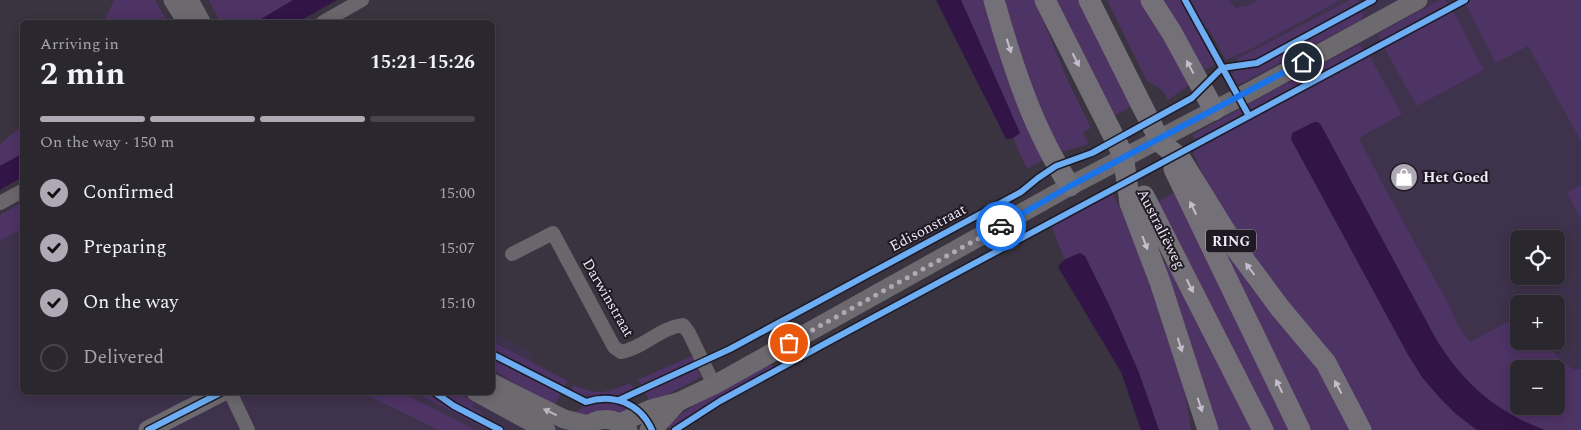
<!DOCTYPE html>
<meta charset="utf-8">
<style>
body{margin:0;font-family:Spectral,serif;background:#37333b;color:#f1f3f6;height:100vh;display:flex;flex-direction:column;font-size:19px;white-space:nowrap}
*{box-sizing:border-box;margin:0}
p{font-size:16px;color:#a6a5aa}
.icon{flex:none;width:28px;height:28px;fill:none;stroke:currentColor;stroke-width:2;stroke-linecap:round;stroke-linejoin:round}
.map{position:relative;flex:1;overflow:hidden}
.panel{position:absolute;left:20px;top:20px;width:475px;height:375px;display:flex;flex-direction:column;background:#2b272f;border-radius:8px;box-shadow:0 2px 12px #0003,0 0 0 1px #47444b}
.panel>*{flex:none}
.controls{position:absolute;left:1510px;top:230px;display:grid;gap:10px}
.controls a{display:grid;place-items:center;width:55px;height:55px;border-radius:8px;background:#2b272f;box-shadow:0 2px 12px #0003,0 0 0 1px #47444b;font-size:25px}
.pin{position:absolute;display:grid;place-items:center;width:42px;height:42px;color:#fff;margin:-21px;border:2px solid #fff;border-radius:50%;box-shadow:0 1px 5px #0007}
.courier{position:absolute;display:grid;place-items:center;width:50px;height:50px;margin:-25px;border:4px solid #1a73e8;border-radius:50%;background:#fff;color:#222;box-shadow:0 1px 6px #0007}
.summary em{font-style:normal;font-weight:700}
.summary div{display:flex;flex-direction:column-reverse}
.summary{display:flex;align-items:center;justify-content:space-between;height:85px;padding:0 20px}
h1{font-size:32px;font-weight:700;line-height:38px}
.bar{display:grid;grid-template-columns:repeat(4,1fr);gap:8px 5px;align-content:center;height:60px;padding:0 20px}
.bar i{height:6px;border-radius:4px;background:#47444b}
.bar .current{background:#afa9b6}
.bar p{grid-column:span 4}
ol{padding:0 20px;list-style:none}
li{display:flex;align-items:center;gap:15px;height:55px}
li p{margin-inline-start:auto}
li .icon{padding:5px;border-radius:50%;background:#afa9b6;color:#111;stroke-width:4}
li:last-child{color:#a6a5aa}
li i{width:28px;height:28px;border:2px solid #47444b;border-radius:50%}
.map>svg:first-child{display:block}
.built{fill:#3f324c;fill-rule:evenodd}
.green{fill:#4e3365;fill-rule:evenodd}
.water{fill:#321447}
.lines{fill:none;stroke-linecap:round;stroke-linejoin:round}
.street{stroke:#69676b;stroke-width:14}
.secondary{stroke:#6c6a6f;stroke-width:19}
.primary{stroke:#747077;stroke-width:21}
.primary-bridge{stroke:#747077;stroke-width:21}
.cycleway-casing{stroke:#1e1923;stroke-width:9}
.cycleway{stroke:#6dadf4;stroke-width:6}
.oneway{fill:#c4beca}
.oneway2{fill:#bbb6c0}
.done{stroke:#afa9b6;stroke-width:5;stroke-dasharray:0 9}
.route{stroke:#1a73e8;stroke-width:6}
.labels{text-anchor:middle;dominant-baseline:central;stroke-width:4;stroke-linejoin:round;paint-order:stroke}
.shield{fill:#1e1923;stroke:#b0aab7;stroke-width:1}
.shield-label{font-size:14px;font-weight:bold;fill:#efe8f6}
.poi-label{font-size:15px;font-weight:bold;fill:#efe8f6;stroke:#1e1923;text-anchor:start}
.street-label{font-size:15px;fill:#efe8f6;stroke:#1e1923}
</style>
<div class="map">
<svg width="1581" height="430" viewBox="0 0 1581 430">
<rect width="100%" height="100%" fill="#39343f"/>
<path class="built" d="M1199,0H1581V430H1473L1400,363ZM1519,239H1556V276H1519ZM1519,304H1556V341H1519ZM1519,369H1556V406H1519Z
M22,219V392H492L493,331L533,354L567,430H0V232Z"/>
<path class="green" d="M114,0H155L168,22H104Z
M209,0H293L256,22H220Z
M961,0H984L1044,160L1027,169L1013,138L1020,133Z
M1003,0H1035L1067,79L1091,128L1083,133L1089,144L1058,153L1041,115Z
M1056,0H1081L1133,106L1114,116Z
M1107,0H1146L1193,82L1168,100C1162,87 1158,88 1147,81Z
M1159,0H1182L1217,63L1200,73Z
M1190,0H1229L1235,8L1250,5L1258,0H1340L1251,49L1226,60L1208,28L1206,29Z
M1350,0H1357L1359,3L1254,60L1238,62L1237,59Z
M1440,0H1445L1449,4L1380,41L1379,35L1381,32Z
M1472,0H1581V141L1528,46L1496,63L1465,4Z
M1363,10V16L1361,20L1236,86L1232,75L1233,71L1257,67Z
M1453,11L1484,70L1417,106L1384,48Z
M1359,45L1365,50L1254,109L1251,110L1246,105Z
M1369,55L1402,114L1359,138L1381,181L1451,309L1457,324L1470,342L1519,316V341H1549L1555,354L1573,369H1581V430C1570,430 1557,430 1546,430C1535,428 1524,422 1514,416C1480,396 1459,374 1437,341L1318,122L1291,139L1422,377L1440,398L1477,430H1371L1260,268L1204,178L1192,150ZM1519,369H1556V406H1519Z
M1241,108L1242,114L1239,117L1195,140L1192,135Z
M22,126V154L0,166V144Z
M1581,185V219L1567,193Z
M1175,192L1290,430H1272L1157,202Z
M1112,193L1126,219H1128L1184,387L1191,430H1159L1139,373L1111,309L1085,256L1080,253L1065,260L1051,226Z
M22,202V229L0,241V215Z
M1220,239L1252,289L1300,344L1331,390L1352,430H1309L1217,242Z
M1168,263L1253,430H1216L1164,264Z
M493,342L568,381L565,386L493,349Z
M694,355L696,360L641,385L637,380Z
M492,358L561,393L554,407L494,370L496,366L493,364Z
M769,364L776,367L708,405L670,430L667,424L696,404Z
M698,369L701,377L652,403L644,392Z
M630,383L634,388L619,395L603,394L588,397L571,390L574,385C599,396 606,393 630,383Z
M363,393H403L476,430H438Z
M415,393H428L451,408L487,427L486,429Z
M440,393H458L474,402L472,407L482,412L481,416L454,403Z
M600,402C613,401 623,404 634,411V413L579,416L572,414L586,405Z"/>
<path class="water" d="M293,0H337L298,22H256Z
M936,0H961L1020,133L1013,138L1006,139Z
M1314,122H1318L1321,125L1437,341C1465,385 1496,412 1545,430H1477L1456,414L1440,398L1422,377L1407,353L1291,139L1292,133Z
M22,154V177L0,190V166Z
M1080,253L1085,256L1111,309L1139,373L1159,430H1141L1121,372L1058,267C1062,259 1073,256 1080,253Z"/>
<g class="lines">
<path class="street" d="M323,22L362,0
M0,203L22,191
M512,254L553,233L614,347L621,352C644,348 659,328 683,325L689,333L714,385
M230,392L248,430"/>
<path class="secondary" d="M173,0L187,22
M189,0L201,22
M492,383L564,419L588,425
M476,392L546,430
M620,423L651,409L678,402L714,385L1070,186L1253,90L1418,0
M148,430L222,392
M582,430C596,416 615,416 628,430
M649,430L660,422L678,402"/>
<path class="primary" d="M994,0C1012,64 1033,130 1070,186
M1045,0L1123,155
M1089,0L1141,104
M1151,0L1172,33L1214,110
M1161,143L1180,158L1237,250L1280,308L1326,363L1361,430
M1174,169L1300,430
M1144,196L1263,430
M1130,203L1160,282L1208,430"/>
<path class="primary-bridge" d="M1141,104L1161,143
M1123,155L1130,203"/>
<g class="cycleway-casing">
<path id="cycleway" d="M1185,0L1249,116
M492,354L586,402C613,393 640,403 652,430
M434,392L454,406L500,430
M619,400L730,349L1021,192L1038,178L1056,166L1092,153L1192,98L1222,68L1257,63L1373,0
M148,430L222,392
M675,430L720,401L828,342L1465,0"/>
</g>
<use href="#cycleway" class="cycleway"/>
</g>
<defs><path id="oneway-solid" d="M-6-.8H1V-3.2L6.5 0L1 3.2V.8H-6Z" transform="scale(1.25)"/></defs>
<g class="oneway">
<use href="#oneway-solid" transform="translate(1009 46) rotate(72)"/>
<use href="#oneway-solid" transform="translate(1076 60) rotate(63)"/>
<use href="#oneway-solid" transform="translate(1190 67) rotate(-118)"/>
<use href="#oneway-solid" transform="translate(1193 208) rotate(-116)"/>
<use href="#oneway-solid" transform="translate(1145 243) rotate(69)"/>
<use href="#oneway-solid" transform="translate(1250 269) rotate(-127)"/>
<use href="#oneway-solid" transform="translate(1190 286) rotate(63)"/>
<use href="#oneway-solid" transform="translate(1180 345) rotate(72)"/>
<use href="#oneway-solid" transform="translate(1279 386) rotate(-116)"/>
<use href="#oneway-solid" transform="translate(1338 387) rotate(-118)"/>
<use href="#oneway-solid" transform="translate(1200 405) rotate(72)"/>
</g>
<use class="oneway2" href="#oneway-solid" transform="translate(550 412) rotate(-154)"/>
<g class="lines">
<path class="done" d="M789,343L1001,226"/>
<path class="route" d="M1001,226L1070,186L1303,62"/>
</g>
<defs>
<g id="shop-disc" transform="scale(1.4375)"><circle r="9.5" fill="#afa9b6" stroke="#1e1923"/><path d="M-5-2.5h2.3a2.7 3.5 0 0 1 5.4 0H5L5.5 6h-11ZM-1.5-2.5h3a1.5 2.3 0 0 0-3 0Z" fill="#fff"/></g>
</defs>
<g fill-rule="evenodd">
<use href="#shop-disc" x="1404" y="177"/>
</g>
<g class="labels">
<rect class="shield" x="1206" y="229.5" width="50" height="23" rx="4"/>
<g class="shield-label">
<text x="1231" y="241">RING</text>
</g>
<g class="poi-label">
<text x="1423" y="177">Het Goed</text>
</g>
<g class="street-label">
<text transform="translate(928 228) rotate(-28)">Edisonstraat</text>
<text transform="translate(1161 229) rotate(63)">Australiëweg</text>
<text transform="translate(608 298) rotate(60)">Darwinstraat</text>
</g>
</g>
</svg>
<div class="controls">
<a><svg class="icon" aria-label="locate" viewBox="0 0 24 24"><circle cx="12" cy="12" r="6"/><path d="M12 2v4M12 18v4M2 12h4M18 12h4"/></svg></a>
<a>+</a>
<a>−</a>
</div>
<div class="pin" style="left:789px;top:343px;background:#ea580c"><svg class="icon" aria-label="bag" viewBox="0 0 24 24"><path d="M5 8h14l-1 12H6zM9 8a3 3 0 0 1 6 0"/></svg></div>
<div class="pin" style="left:1303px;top:62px;background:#1f2937"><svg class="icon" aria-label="home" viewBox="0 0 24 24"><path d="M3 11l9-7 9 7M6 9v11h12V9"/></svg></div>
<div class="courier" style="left:1001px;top:226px"><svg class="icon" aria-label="car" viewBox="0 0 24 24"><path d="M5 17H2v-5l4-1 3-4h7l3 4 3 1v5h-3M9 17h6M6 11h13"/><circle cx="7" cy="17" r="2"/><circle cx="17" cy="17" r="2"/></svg></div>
<section class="panel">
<div class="summary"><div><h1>2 min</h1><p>Arriving in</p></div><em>15:21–15:26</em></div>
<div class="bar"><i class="current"></i><i class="current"></i><i class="current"></i><i></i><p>On the way · 150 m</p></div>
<ol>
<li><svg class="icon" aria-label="check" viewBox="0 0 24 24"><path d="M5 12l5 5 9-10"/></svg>Confirmed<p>15:00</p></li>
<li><svg class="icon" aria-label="check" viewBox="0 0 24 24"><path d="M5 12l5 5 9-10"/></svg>Preparing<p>15:07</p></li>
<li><svg class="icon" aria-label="check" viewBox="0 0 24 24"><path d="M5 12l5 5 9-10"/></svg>On the way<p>15:10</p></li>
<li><i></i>Delivered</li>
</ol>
</section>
</div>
